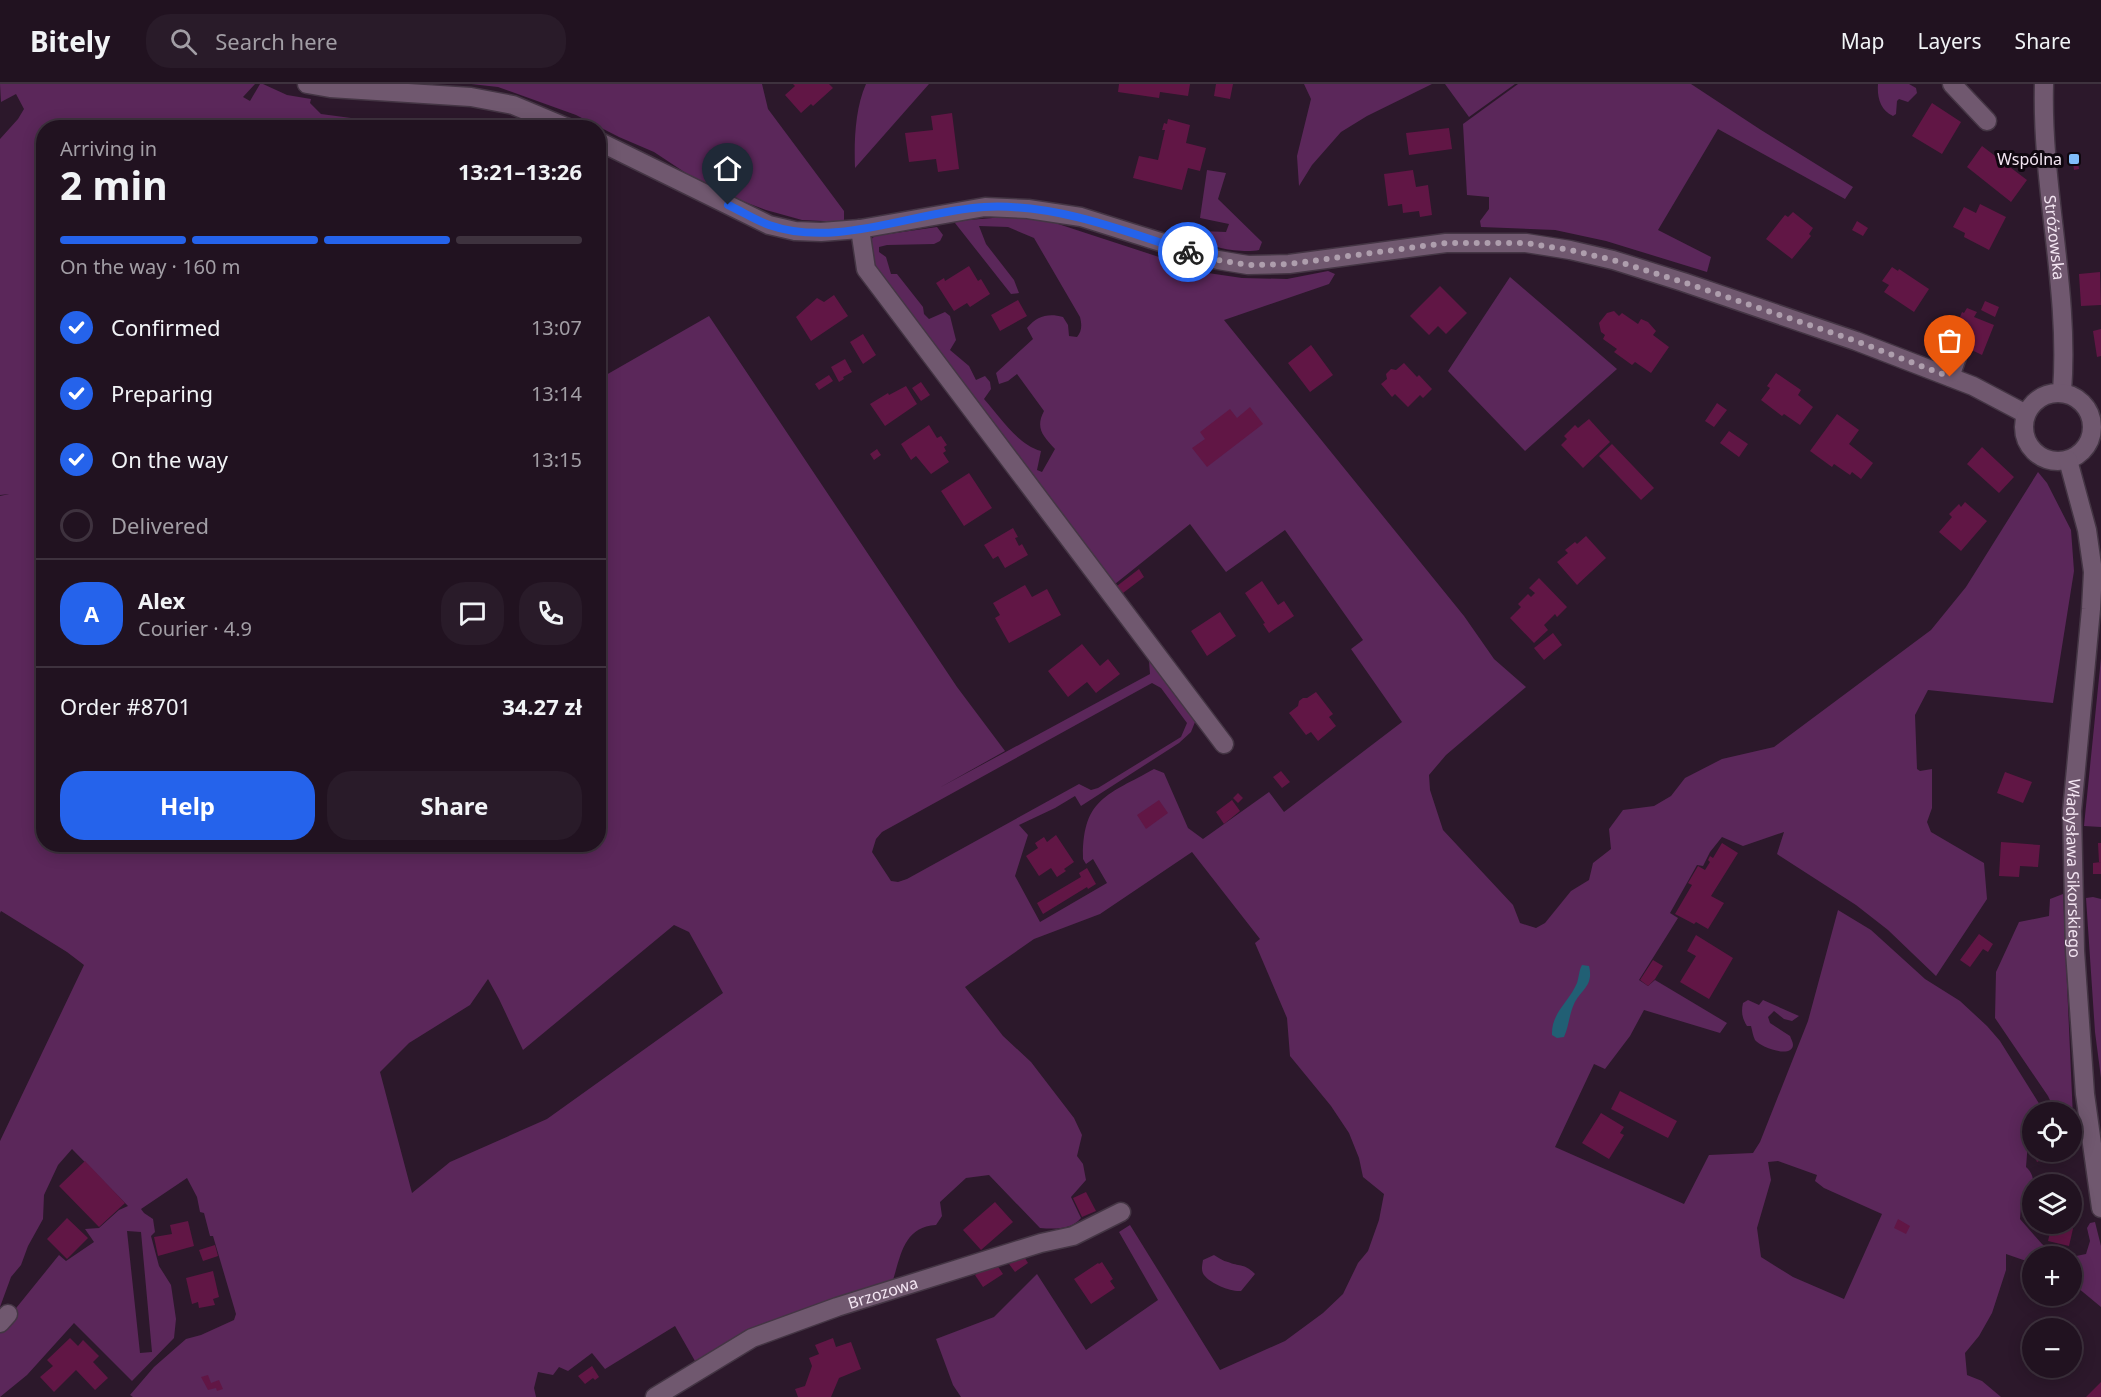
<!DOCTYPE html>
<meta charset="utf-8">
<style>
body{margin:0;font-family:"Noto Sans",sans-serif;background:#291b29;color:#f1f3f6;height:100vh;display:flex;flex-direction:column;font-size:22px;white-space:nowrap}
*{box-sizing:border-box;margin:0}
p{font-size:20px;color:#a29ea5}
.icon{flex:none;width:33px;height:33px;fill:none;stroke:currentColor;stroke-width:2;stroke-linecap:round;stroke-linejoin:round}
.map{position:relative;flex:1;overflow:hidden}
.drawer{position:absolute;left:36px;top:36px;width:570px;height:732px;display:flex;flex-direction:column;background:#211220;border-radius:24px;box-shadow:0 3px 15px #0003,0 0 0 2px #3e323e}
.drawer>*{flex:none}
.controls{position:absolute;left:2022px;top:1018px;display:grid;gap:12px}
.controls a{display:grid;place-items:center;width:60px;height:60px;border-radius:50%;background:#211220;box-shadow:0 3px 15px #0003,0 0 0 2px #3e323e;font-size:30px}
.pin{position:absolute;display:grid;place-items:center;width:51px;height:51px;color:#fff;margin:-62px -26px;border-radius:50% 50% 50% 0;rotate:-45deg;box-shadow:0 0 6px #0007}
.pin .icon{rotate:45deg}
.courier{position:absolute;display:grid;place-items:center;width:60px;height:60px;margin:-30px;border:4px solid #2563eb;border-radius:50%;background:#fff;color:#222;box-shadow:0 2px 8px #0007}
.summary em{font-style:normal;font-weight:700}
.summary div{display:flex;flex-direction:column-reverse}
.summary{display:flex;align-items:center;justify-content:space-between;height:102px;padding:0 24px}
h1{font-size:39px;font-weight:700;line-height:45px}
.bar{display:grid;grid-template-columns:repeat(4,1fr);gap:9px 6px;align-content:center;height:72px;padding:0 24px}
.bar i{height:8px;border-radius:4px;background:#3e323e}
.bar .selected{background:#2563eb}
.bar p{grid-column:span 4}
.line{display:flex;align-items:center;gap:15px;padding:0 24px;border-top:2px solid #3e323e}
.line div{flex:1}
.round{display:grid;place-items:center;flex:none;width:63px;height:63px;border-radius:24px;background:#291b29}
ol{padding:0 24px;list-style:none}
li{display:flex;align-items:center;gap:18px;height:66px}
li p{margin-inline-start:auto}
li .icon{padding:6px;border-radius:50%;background:#2563eb;color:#fff;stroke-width:4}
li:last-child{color:#a29ea5}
li i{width:33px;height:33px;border:3px solid #3e323e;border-radius:50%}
.button{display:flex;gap:12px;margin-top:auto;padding:12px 24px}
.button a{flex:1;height:69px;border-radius:24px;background:#2563eb;color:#fff;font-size:24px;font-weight:700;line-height:69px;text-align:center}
.button a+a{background:#291b29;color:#f1f3f6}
header{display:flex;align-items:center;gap:36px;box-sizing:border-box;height:84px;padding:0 30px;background:#211220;border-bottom:2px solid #3e323e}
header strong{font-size:28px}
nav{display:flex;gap:33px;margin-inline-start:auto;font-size:21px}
.search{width:420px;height:54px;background:#291b29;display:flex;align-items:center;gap:15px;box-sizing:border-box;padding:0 21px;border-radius:24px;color:#a29ea5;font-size:22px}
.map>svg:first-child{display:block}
.green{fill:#5b275a;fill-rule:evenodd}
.water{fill:#215f74}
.building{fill:#611645}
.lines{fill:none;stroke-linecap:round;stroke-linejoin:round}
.minor-casing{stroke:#443544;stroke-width:21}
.minor{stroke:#70586f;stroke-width:18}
.done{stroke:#ae9ead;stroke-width:6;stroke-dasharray:0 10.8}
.route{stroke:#2563eb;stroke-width:8}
.poi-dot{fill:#81bdfa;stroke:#0f070f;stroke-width:2}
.labels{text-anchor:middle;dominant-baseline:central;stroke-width:6;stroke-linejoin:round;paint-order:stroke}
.poi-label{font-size:16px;fill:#f4e6f3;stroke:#0f070f;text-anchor:end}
.street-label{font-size:16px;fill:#f4e6f3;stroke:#0f070f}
</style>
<header>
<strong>Bitely</strong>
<div class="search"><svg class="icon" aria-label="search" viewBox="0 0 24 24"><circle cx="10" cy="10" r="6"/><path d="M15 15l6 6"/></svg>Search here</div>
<nav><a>Map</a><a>Layers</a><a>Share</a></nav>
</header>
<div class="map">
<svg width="2101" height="1313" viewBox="0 0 2101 1313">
<rect width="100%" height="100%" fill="#2c182b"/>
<path class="green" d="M0,0H255L243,13L250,17L260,0H263L287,11L311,15L310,19L321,30L419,43L44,44V760H598L599,295L709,232L957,603L1005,667L939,704L1150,590L1149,577L1152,575L1197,633L1191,648L1179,659L1081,722L1075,712L1055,724L1019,741L1028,751L1015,792L1040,838L1107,799L1093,775L1086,780L1083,775C1082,714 1108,711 1154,685L1164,689L1188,744L1203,755L1269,708L1284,728L1402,638L1351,565L1363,556L1285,446L1226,488L1190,440L1110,504L869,180V157L875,152L937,143L943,151L940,157L934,160L887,161L879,163V168L886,173L891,190H897L923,223L924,230L929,235L945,228L950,232L956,256L950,266L969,282L976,296L985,292L990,298L991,305L984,315C1000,333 1017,360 1041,367L1037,386L1042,388L1055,365C1043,352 1035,344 1044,327L1017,290L1008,297L999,300L996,289L1033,255L1027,244C1037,232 1048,229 1063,233L1068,241L1069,252L1077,253C1082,247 1082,241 1080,233L1034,154L1008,143L979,142L986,160L1014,196L1019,209L1011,210L955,139L956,137L1005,133L1049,137L1208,189L1242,194L1287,195L1328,187L1335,190L1329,200L1224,236L1464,532L1494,575L1526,603L1446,671L1429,691L1430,706L1443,746L1513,821L1520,839L1536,844L1545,839L1571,807L1589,796L1593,779L1611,765L1609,745L1623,726L1654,722L1671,712L1685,694L1722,675L1774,663L1931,546L1966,503L2038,388L2047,399L2071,446L2074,487L2053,619L1928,606L1915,631L1917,685L1920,687L1932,685V724L1927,738L1931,748L1984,779L1987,815L1936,892L1888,846L1856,821L1777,770L1784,748L1743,762L1722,753L1710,768L1703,782L1697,781L1670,829L1678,834L1639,896L1648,902L1655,896L1727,939L1720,949L1644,926L1630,952L1605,985L1594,980L1555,1063L1684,1120L1709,1071L1753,1069L1760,1058L1808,937L1838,826L1871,846L1925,895L1960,917L1987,942L2000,957L2040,1021L2041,1029H2032V1051L2028,1058L2026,1083C2038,1093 2032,1109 2032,1124L2028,1125L2021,1122L2020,1135L2042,1160L2059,1173H2032V1179L2006,1170V1186L1992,1229L1979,1252L1965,1269L1967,1291L1982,1297L2001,1313H961L953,1301L936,1255L994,1233L1037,1190L1086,1266L1158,1216L1119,1148L1130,1141L1220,1286L1285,1257L1323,1229L1343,1210L1358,1179L1368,1167L1379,1136L1384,1110L1363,1093L1359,1074L1349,1049L1331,1022L1290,972L1287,934L1255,859L1260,855L1192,768L1100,830L1034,855L965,903L1003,952L1031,978L1074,1034L1082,1051L1077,1072L1083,1080L1086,1096L1071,1113L1081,1134C1071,1146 1055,1145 1040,1144L989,1091L966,1094L940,1118L942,1132L936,1141C903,1143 901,1172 892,1199L757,1243L695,1277L675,1242L605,1285L592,1269L568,1287L559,1283L553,1291L538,1288L534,1304L536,1313H133L130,1311L154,1283L186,1255L201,1251L234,1236L236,1230L213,1152H210L204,1129L200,1128L197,1113L187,1094L141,1125L144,1129L153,1135L155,1148L151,1152L159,1182L171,1201L176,1235L174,1254L132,1297L74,1239L27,1291L0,1313V1244L59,1171L66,1177L94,1158L85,1145L99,1144L119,1126L128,1122L72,1065L58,1081L44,1111L43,1135L28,1162L21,1181L11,1193L0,1223V1057L84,881L67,868L1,827L0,829V412L9,410L0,411V55L18,35L24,25L16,10L1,18ZM1152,599L1161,604L1187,639L1181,653L1098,704L1091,706L1079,700L907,795L898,798L891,797L872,768L876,755L882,748ZM674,841L689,848L723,909L547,1035L450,1078L412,1109L380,988L409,959L470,921L488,895L499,915L523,966ZM1778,1077L1817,1091L1815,1097L1824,1104L1882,1130L1844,1215L1793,1193L1761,1173L1757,1144L1771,1096L1768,1078ZM127,1147L141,1148L152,1268L140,1269Z
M471,0H762L768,25L844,127V138L802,136L766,126L710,105L654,68L619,53L576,31L498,3Z
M866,0H929L855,84C854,57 855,25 866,0Z
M1304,0H1432L1367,32L1341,48L1312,81L1299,102L1297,72L1311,15Z
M1445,0H1515L1469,33Z
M1518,0H1691L1761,46L1853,103L1845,115L1718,45L1658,146L1711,173L1707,188L1606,157L1555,146L1481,143L1480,137L1489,125V113L1467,111L1463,40Z
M1878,0H1909L1916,4L1917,9L1908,18L1899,15L1897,17L1896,30L1893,32C1880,26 1877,13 1878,0Z
M1207,86L1226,89L1218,115L1262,158L1259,166C1245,169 1209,165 1199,154L1201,147L1226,148L1229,140L1200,134Z
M1510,193L1617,285L1525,367L1448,287Z
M2101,574V743L2084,742Z
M2063,810L2074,1056L2073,1058L2072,1029H2056L2048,1012L1995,934L1996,888L2019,838L2049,832L2050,815Z
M2093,813L2101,815V994L2095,948L2086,814Z
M1748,916L1759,921L1763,916L1799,932L1792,937L1784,935L1774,927L1768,933L1770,939L1790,952C1791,955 1793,958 1793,961C1792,975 1760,963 1755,956C1753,952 1752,946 1751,942H1747C1742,934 1741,928 1743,919Z
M2095,1138L2101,1162V1223L2072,1199L2071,1173L2086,1170L2090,1157L2087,1144L2090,1139Z
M1214,1171C1219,1174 1223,1177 1228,1178C1240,1183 1244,1179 1255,1190L1241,1207C1231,1208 1211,1200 1204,1191C1201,1187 1202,1182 1203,1176Z"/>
<path class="water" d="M1582,881L1589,882C1594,902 1581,905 1574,920C1569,931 1569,942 1564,953L1557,954L1552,951C1551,929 1569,918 1577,899C1579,893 1579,886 1582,881Z"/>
<path class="building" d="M793,0H829L833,4L813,22L811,20L801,29L785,11L795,2Z
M1119,0H1190L1188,12L1160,8L1159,14L1118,8Z
M1216,0H1233L1230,15L1214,12Z
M1932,19L1961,38L1942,70L1912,52Z
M952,29L959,85L938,88L936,75L909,78L905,49L933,46L931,32Z
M1168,35L1190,41L1186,59L1206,64L1200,87L1188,84L1182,106L1133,94L1139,72L1158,76L1165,46H1162L1164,39L1167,40Z
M1449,44L1452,65L1409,71L1406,49Z
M1982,62L2027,96L2011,118L1967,83Z
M2072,71H2077L2079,85L2074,86Z
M1413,86L1416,103L1428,101L1432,131L1420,133L1419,127L1403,129L1402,120L1388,122L1384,90Z
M1980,120L2006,133L1989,166L1964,153L1965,149L1953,143L1964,123L1976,129Z
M1793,128L1813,144L1809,150L1811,152L1792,175L1766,155L1785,131L1788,133Z
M1857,137L1868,144L1863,152L1852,146Z
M969,182L978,197L981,195L990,210L970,223L967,219L954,227L936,199L944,194L945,197Z
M1892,183L1898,187L1899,185L1929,205L1914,228L1884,208L1889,201L1882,197Z
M2100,188L2101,221L2081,222L2079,190Z
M1440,202L1467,229L1446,250L1438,242L1429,251L1410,232Z
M834,211L848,232L811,257L796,233L817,214L824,218Z
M1018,216L1027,232L1000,247L991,231Z
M1985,217L1999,223L1995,233L1981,226Z
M1967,224L1977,228L1974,233L1994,241L1982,271L1951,256L1962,228L1964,229Z
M1614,227L1619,232L1622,229L1638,240L1641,235L1648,238L1656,247L1653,251L1669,263L1651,289L1635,278L1632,281L1614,268L1617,265L1603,255L1605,251L1601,248L1599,239L1607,229Z
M2101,245V272L2097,273L2093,247Z
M1938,247L1948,252L1942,264L1932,259Z
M863,250L876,271L863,280L850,258Z
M1311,261L1333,291L1310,308L1288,279Z
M845,275L852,288L843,293L844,295L839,298L831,283Z
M1404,279L1417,293L1419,291L1432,305L1423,314L1420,311L1408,323L1395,310L1392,313L1381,300L1387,295L1386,290L1391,285L1396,286Z
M1776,289L1801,306L1798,311L1813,323L1800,341L1784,330L1782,332L1761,316L1770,304L1767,302Z
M829,291L833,297L819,306L815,300Z
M921,298L930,311L921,317L912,304Z
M906,302L917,320L885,342L870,320L888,309L889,311Z
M1717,319L1727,326L1714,343L1705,337Z
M1250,323L1263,340L1207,383L1192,364L1205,355L1200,348L1230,325L1237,334Z
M1837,330L1859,346L1849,360L1873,379L1861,395L1852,388L1850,391L1834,380L1832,383L1810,367Z
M1589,335L1610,358L1583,384L1561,361L1567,355L1564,352L1575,341L1578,344Z
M929,341L937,354L941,352L947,361L944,363L946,367L943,369L949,378L931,390L916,372L911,376L901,360Z
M1729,347L1748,360L1739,373L1720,359Z
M1612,360L1654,404L1641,416L1599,372Z
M1982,363L2014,393L1999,409L1967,380Z
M877,365L881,371L874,376L870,370Z
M969,389L992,424L964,442L941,407Z
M1965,418L1987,437L1961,467L1939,448L1952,433L1949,430L1959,420L1961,423Z
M1013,444L1018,453L1015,454L1019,462L1022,460L1028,471L1005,484L998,472L993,475L984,461Z
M1586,452L1606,474L1577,501L1557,478L1568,469L1565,466L1575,458L1577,460Z
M1139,485L1144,493L1123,509L1117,502Z
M1539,494L1567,523L1557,533L1555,530L1544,541L1548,546L1534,559L1510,534L1521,523L1518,520L1528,510L1531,513L1535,509L1529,504Z
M1262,497L1278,521L1284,517L1294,532L1269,549L1263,540L1265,539L1245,509Z
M1025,501L1032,513L1047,505L1061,531L1009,559L995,534L1000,531L993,519Z
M1220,528L1236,552L1207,572L1191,547Z
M1553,549L1562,561L1544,576L1534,564Z
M1082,560L1100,582L1108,575L1120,590L1096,609L1087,598L1068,613L1048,587Z
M1316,608L1333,630L1329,633L1336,642L1318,657L1311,648L1306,651L1289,629L1298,622L1299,617L1303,614H1307Z
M1281,687L1290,698L1282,704L1273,693Z
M2005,688L2032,698L2023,719L1997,709Z
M1238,709L1243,714L1238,719L1233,714Z
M1159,716L1168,729L1146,745L1137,731Z
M1232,716L1240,727L1224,740L1216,728Z
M1056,751L1074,778L1064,785L1066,787L1057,793L1051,784L1039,792L1026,772L1038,764L1035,759L1044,753L1047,758Z
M2001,758L2040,761L2038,783L2020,782L2019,793L1999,792Z
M1722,759L1738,769L1711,812L1724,819L1708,845L1696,838L1694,840L1675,830L1692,801L1688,799L1698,782L1705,786L1710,778L1708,776L1710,772L1713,774Z
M2098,759H2101V778H2099Z
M2101,778V790H2093V779Z
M1087,784L1096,800L1088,805L1087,803L1043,830L1037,819L1081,793L1079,789Z
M1979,850L1993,860L1988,868L1983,865L1970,883L1960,876Z
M1696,851L1733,874L1709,915L1680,898L1696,872L1687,867Z
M1653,876L1663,882L1655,895L1648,902L1640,896Z
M1620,1007L1677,1037L1668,1054L1611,1025Z
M1601,1029L1624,1043L1620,1049L1624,1051L1609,1075L1582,1059Z
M2033,1068H2049L2050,1072L2037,1078Z
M85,1077L125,1119L99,1143L59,1102Z
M1086,1108L1096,1127L1082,1133L1073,1114Z
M2072,1108L2081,1110L2069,1162L2048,1157L2052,1140H2072Z
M995,1118L1013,1138L981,1166L963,1146Z
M67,1134L88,1154L67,1175L47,1155Z
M1898,1135L1910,1142L1906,1150L1894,1144Z
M188,1137L194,1162L158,1172L154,1153L172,1150L170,1141Z
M215,1161L218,1172L203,1177L199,1166Z
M1023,1171L1028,1179L1015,1188L1009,1180Z
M995,1178L1003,1190L983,1203L975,1191Z
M1102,1178L1113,1195L1110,1197L1115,1204L1091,1220L1074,1195L1098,1179L1099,1180Z
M213,1187L219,1213L213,1215L215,1221L199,1224L198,1218L192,1220L186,1194Z
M70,1254L78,1262L83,1256L99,1272L93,1278L108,1294L95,1306L76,1286L54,1308L40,1293L53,1282L47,1276Z
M833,1254L836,1263L851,1258L861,1285L839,1294L831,1313H798L795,1305L805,1302L812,1282L809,1274L819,1270L815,1261Z
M592,1282L599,1293L595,1296L593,1294L585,1300L578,1292Z
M208,1291L211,1299L219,1296L223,1305L217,1307L216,1304L208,1306L201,1293Z
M2101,1298V1313H2086Z"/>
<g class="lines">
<g class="minor-casing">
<g id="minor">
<path d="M307,0L330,4L471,13L513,21L568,44"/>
<path d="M1952,0L1987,37"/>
<path id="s1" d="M2044,0C2041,103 2070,205 2062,308"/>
<path d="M598,57L769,141L795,147L821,148L860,145L985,123L1028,125L1081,133L1218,176L1248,181L1289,180L1446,159H1526L1570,166L1613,176L1683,198L1856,257L1973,302L2026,330"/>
<path d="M860,145L866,185L1224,660"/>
<path d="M1950,293L1957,273"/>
<circle cx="2058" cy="343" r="34"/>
<path id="s2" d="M2068,376L2087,446L2093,488L2091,525L2072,727L2075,867L2085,1010L2101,1124"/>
<path d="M0,1239L8,1230"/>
<path id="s3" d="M655,1313L752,1254L837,1223L1041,1159L1073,1152L1121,1128"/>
</g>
</g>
<use href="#minor" class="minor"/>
</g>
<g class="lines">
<path class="done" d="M1188,168L1218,176L1248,181L1289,180L1446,159H1526L1570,166L1613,176L1683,198L1856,257L1950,293"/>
<path class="route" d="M728,121C741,127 755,136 769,141C837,165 916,127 984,123C1054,119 1123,146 1188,168"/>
</g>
<rect class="poi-dot" x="2068" y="69" width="12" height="12" rx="3"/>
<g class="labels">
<g class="poi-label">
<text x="2062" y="75">Wspólna</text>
</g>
<g class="street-label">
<text stroke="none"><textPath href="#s1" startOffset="154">Stróżowska</textPath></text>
<text stroke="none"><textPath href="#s2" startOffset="412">Władysława Sikorskiego</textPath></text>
<text stroke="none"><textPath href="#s3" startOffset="252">Brzozowa</textPath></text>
</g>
</g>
</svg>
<div class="controls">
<a><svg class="icon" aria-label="locate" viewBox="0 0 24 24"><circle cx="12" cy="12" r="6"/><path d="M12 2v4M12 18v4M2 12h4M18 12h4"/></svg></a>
<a><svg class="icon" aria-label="layers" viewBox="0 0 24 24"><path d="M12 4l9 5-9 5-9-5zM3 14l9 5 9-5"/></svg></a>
<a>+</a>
<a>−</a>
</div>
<div class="pin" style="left:1950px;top:293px;background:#ea580c"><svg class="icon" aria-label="bag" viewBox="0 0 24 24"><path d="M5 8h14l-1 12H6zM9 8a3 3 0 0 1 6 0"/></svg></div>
<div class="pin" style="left:728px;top:121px;background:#1f2937"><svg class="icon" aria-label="home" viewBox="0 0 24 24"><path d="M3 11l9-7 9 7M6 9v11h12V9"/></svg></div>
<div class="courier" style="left:1188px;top:168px"><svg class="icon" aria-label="bike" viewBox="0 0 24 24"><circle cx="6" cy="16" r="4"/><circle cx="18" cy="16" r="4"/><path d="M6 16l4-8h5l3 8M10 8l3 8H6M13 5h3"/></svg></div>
<section class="drawer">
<div class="summary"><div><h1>2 min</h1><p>Arriving in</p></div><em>13:21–13:26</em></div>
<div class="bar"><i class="selected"></i><i class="selected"></i><i class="selected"></i><i></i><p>On the way · 160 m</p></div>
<ol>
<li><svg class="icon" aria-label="check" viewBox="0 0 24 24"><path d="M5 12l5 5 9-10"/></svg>Confirmed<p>13:07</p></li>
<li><svg class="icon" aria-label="check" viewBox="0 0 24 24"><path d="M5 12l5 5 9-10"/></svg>Preparing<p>13:14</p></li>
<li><svg class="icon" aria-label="check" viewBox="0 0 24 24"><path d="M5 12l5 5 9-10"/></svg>On the way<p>13:15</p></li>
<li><i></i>Delivered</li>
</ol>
<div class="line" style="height:108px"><b class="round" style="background:#2563eb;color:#fff">A</b><div><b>Alex</b><p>Courier · 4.9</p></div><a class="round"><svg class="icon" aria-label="chat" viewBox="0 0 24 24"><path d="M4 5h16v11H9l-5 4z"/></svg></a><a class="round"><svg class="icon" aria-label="phone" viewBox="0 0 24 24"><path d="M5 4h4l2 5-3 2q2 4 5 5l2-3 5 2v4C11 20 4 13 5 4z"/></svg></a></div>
<div class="line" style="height:78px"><div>Order #8701</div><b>34.27 zł</b></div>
<div class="button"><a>Help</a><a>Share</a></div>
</section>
</div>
